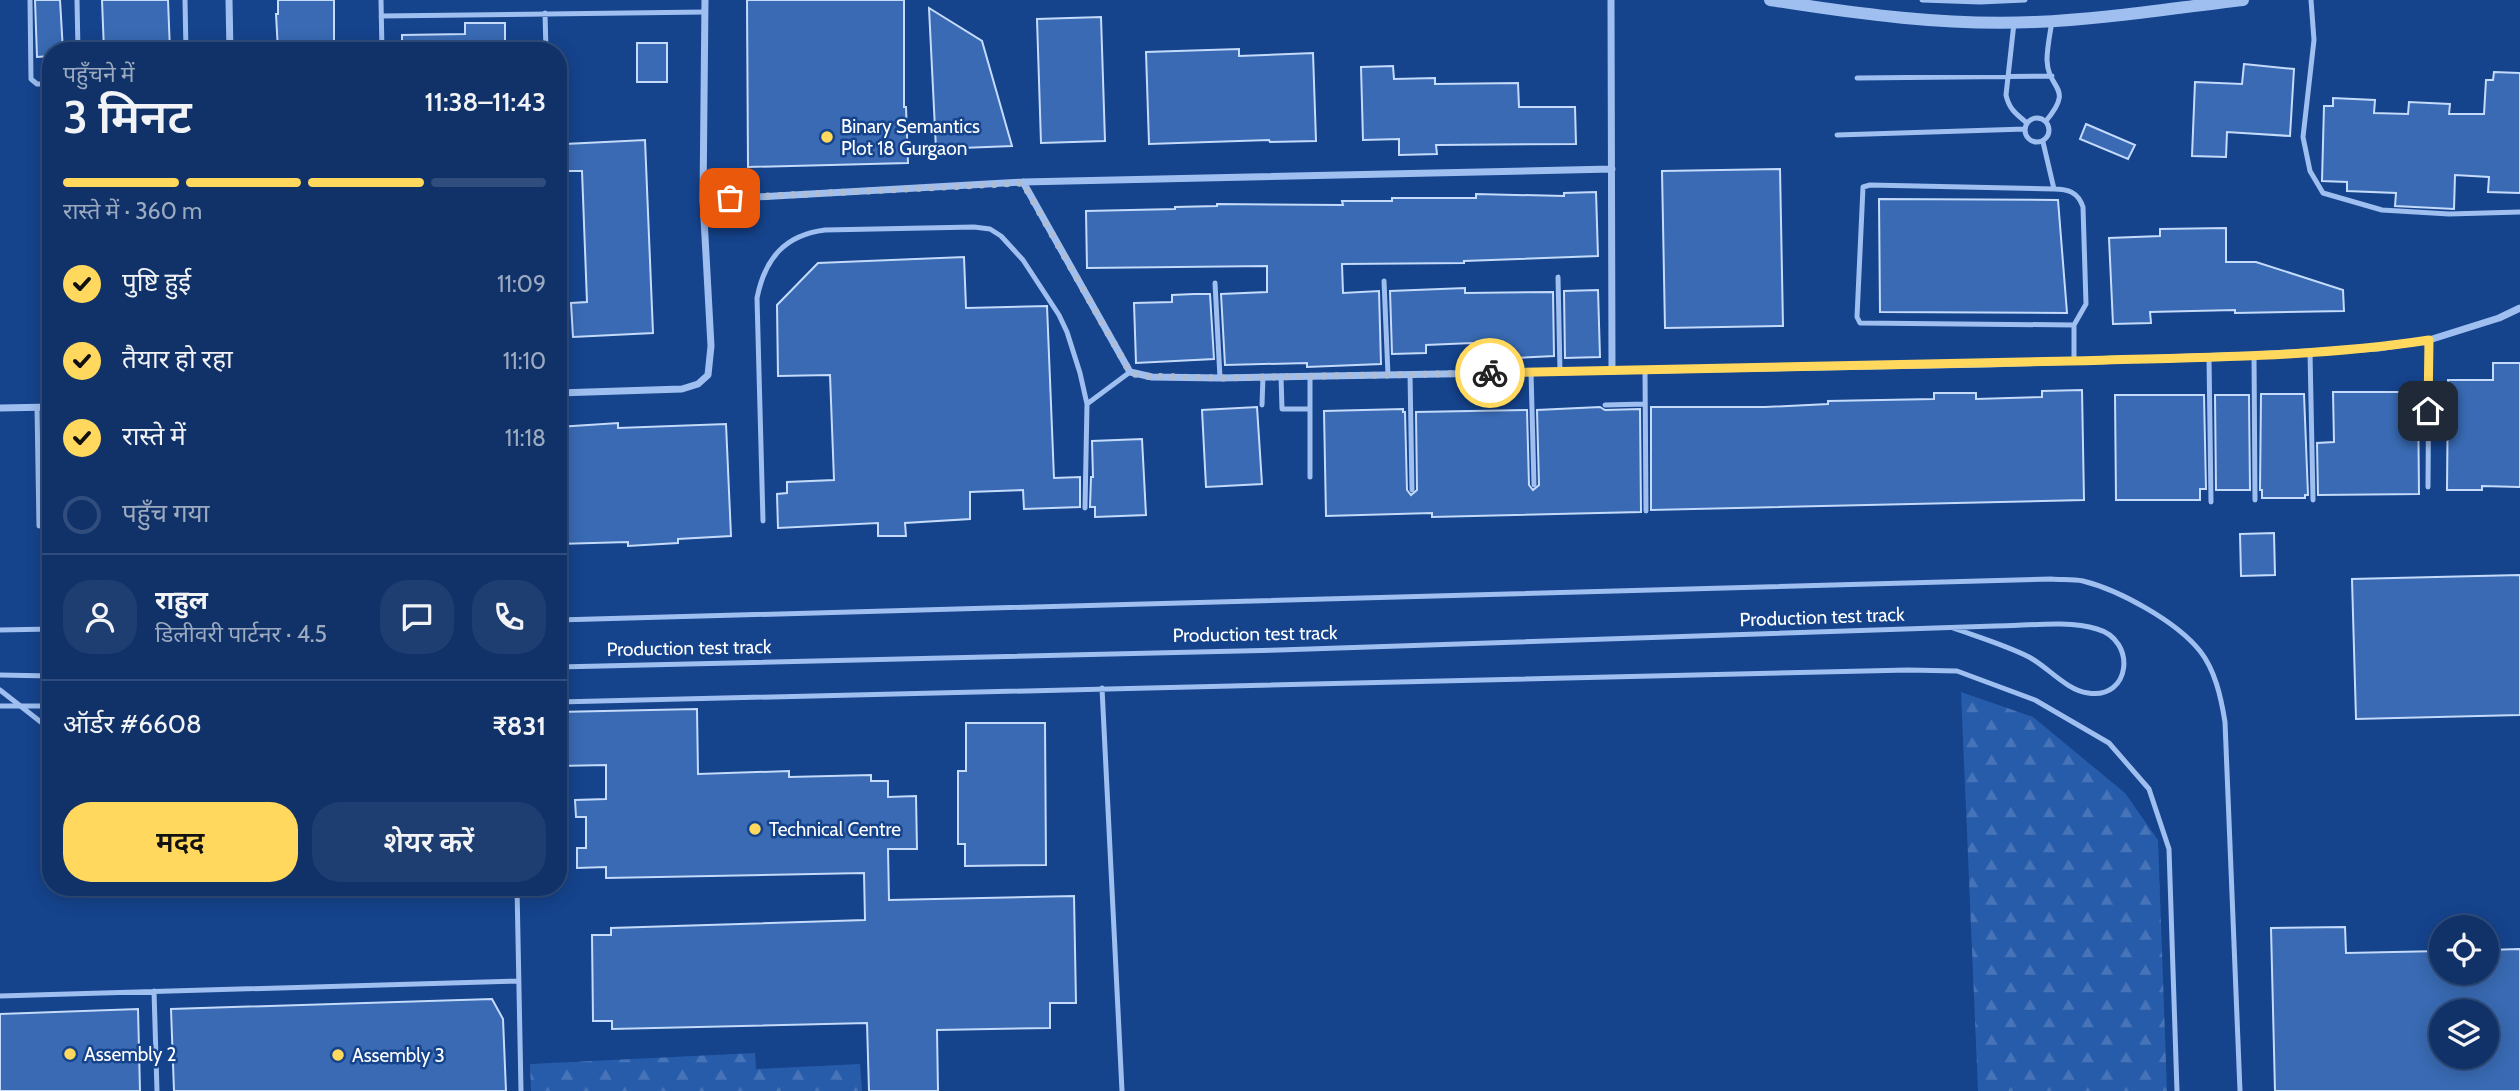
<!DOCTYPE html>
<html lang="hi">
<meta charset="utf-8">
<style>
body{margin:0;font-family:Cabin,"Noto Sans Devanagari",sans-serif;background:#1e3e71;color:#f1f3f6;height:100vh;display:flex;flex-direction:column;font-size:26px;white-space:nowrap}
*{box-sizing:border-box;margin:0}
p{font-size:23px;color:#9caac0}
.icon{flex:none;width:38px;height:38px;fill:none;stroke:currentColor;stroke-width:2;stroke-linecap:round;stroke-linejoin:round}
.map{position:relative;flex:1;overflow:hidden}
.drawer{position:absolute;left:42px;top:42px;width:525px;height:854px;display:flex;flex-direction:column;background:#103269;border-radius:28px;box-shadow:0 4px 18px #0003,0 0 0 2px #304d7d}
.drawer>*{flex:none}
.tools{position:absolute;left:2429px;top:915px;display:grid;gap:14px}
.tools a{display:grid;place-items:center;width:70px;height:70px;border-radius:50%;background:#103269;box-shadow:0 4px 18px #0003,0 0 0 2px #304d7d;font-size:35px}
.pin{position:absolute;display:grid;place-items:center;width:60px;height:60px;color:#fff;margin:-30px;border-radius:14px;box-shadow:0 4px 10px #0006}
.courier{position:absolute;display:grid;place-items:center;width:70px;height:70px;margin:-35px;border:5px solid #ffd85d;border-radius:50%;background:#fff;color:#222;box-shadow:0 2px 9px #0007}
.headline em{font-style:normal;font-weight:600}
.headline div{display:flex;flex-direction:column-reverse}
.headline{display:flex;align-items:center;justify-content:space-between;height:119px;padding:0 21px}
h1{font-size:46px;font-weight:600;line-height:52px}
.bar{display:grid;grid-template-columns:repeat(4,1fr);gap:10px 7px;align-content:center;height:84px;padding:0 21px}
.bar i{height:9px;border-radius:5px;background:#304d7d}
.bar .active{background:#ffd85d}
.bar p{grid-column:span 4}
.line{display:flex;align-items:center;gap:18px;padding:0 21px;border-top:2px solid #304d7d}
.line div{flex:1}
.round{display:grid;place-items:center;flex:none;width:74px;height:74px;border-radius:28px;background:#1e3e71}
ol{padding:0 21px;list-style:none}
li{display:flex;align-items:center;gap:21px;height:77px}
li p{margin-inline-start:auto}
li .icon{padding:7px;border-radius:50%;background:#ffd85d;color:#111;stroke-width:4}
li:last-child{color:#9caac0}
li i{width:38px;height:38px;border:4px solid #304d7d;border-radius:50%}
.primary-button{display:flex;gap:14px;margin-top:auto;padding:14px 21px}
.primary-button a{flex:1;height:80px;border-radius:28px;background:#ffd85d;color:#111;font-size:28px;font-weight:600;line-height:80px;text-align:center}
.primary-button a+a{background:#1e3e71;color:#f1f3f6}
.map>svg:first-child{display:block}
.forest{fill:url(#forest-firs)}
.building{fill:#396ab3;stroke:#c5dbfb;stroke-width:2;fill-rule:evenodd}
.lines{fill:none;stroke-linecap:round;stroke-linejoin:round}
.service{stroke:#9ebff0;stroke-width:5}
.minor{stroke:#9ebff0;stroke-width:7}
.tertiary{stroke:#9ebff0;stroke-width:12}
.service-bridge{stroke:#9ebff0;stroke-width:5}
.done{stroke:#adbdd7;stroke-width:7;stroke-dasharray:0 12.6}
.route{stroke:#ffd85d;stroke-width:9}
.poi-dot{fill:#ffd85d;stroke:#15438c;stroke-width:2.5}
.labels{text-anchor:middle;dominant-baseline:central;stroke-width:5;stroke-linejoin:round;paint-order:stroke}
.poi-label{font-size:19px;fill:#fff;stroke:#15438c;text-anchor:start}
.street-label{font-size:19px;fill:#fff;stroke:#15438c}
</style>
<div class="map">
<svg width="2520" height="1091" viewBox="0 0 2520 1091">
<defs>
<pattern id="forest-firs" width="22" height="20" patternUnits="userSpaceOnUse" patternTransform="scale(1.75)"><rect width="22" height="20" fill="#275cab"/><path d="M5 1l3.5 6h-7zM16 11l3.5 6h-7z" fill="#4774b8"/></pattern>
</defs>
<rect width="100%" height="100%" fill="#15438c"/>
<path class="forest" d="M1961,692L2033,717L2125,793L2158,840L2167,1091H1978Z
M755,1053L756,1069L860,1064L862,1091H531L530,1064Z"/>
<path class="building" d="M35,0H60L63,51H51V56L37,57Z
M102,0H168L170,51H104Z
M278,0H334V51H278L276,14H278Z
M747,0H904V107H906L908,163L748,167Z
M929,8L982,41L1012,146L936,149Z
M1101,17L1105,141L1041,143L1037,19Z
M465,23H505V51H402V35L465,34Z
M637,43H667V82H637Z
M1239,49V56L1313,53L1316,141L1270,142L1269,140L1149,144L1146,52Z
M2244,64L2294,69L2290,136L2227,132L2226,157L2192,156L2195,82L2242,84Z
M1393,66L1394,79L1435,78V84L1518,83L1519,107H1575L1576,144L1436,145L1437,154L1399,155V139L1363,140L1361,67Z
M2494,72L2520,73V193L2488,192L2489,177L2455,175L2454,209L2395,206L2396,193L2347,191V182L2322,181L2324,106H2333V98L2375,100L2374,113L2408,114L2409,102L2450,104L2449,114H2484L2486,80H2493Z
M2086,124L2135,145L2128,159L2080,139Z
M645,140L653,333L573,337L571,303L587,302L582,171H566L565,144Z
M1780,169L1783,326L1665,328L1662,171Z
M1596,192L1598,256L1464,261V263L1342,264L1343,293L1379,291L1381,364L1307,367V363L1225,365L1221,294L1267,292V266L1087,268L1086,211L1175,209V207L1217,206V204L1343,205L1342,201H1392V198H1476V194L1564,196V193Z
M1879,199L2058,200L2067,313L1880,312Z
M2226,228V262H2256L2343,290L2344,311L2235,313V310L2150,312L2151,323L2113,324L2109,238L2160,236V229Z
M964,257L966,308L1047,306L1054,478L1080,477V507L1024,509L1023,490L970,492V519L905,523L906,536H878V523L778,528L777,494L787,493V482L834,480L830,375L778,376L777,305L818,263Z
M1465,288V293L1553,292L1554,356L1473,360L1472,343L1426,345V353L1392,354L1390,291Z
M1598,290L1600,357L1565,358L1564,291Z
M1194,294H1210L1214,359L1136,363L1134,303L1172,302V295Z
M2493,363H2520V487L2482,486V490H2447L2448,380H2493Z
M2082,390L2084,500L1651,510V407H1765L1828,404V401L1934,399V393H1976V399L2042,397V391Z
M2333,392H2418L2419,494L2318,495L2317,443L2334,442Z
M2261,394H2304L2308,495H2305V498H2262V490H2260Z
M2115,395H2204L2206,489H2200V500H2116Z
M2215,395H2249L2250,490H2216Z
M1257,407L1262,484L1206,487L1202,410Z
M1600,407L1605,410L1640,409L1641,512L1432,517V513L1326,516L1324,411L1403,409V412H1405L1407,490L1411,495L1417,490L1416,412L1527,410L1529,485L1533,490L1539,485L1537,410Z
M618,423V428L726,424L731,536L678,539V543L628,546V542L558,544V427Z
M1142,439L1146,515L1095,517V507H1090L1091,477H1093L1092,441Z
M2274,533L2275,575L2241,576L2240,534Z
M2520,575V715L2356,719L2352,579Z
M697,709L698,774L789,771V777L871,775V781H888V797L916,796L917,849H888L889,900L1074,896L1076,1003H1050V1028L937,1030L938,1091H869L867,1023L612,1029V1021H593L592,935H611V928L865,920L864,873L606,878V867L577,868V848H586V817H576L575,800L606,799V765L558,766V712Z
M966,723H1045L1046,865L965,866V844H958V771H966Z
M2345,927L2346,953L2441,951V973H2487V950L2520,949V1091H2275L2271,928ZM2441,1012H2487V1057H2441Z
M492,999L503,1019L506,1091H174L171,1009Z
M138,1009L140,1091H0V1014Z"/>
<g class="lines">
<path class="service" d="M30,0L31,79L37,84H51
M77,0L78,51
M185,0L186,51
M381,0L382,51
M1922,0L1980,2L2025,0
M2311,0L2314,40L2303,137L2310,171L2323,193L2382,210L2449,214L2520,212
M545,13L546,51
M381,16L705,12
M2014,23L2006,95C2009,109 2016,114 2027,123
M1857,78L2052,76
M2025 130a12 12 0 1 1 24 0a12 12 0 1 1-24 0Z
M2046,121C2075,86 2048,91 2047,60C2047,48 2050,34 2052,21
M1837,135L2025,129
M2043,142L2054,189
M1558,277L1560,372
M1384,281L1388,375
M1215,283L1220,378
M2310,352L2313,500
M2254,355L2255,500
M2209,357L2211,502
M2074,360V325L2086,304L2083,207C2078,192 2068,189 2054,189L1870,185L1863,187L1857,317L1860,323L2074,325
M1645,370L1646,511
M1531,372L1534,485
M1410,374L1412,490
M1281,376L1282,409H1310
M1310,376V477
M1087,404L1130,372
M1262,405L1263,376
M1605,405L1645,404
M37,407L39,526
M2428,487L2429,340
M763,521L757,298C765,258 785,235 825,230L974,227L990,229L1001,236L1023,260L1059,315L1067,332L1080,373L1087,404L1085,508
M558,620L2051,579C2061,580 2073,579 2083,581C2119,590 2176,621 2200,651C2215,670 2221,697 2225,722L2240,1091
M0,630L51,629
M558,667L1279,650L1995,626C2025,626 2068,620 2097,629C2137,640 2131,700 2088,693C2066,690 2048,667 2029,657C2005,645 1978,637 1953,628
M0,675L51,676
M1102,688L1122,1091
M558,702L1908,670L1957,671L2035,700L2109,743L2149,789L2169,849L2177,1091
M0,706H51
M517,887L521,1091
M154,991L157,1091
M0,996L519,981"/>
<path class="minor" d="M229,0L230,51
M1611,0L1612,371
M1023,182L1130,372L1152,377L1220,378L1989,364L2254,355L2378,348L2429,340L2499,318L2520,308
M703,200L1023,182L1612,169
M558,393L682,389L698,384L708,375L711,346L703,200L705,0
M0,408L51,407"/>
<path class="tertiary" d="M1770,0C1858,14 1946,26 2035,22C2105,19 2173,8 2243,0"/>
<path class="service-bridge" d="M0,690L51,730"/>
</g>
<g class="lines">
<path class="done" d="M730,198L1023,183L1130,372L1140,376L1220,378L1490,373"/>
<path class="route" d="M1490,373C1683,369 1877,366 2071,361C2190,357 2311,358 2429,340L2428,411"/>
</g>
<g class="poi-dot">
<circle cx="827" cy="137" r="7"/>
<circle cx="755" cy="829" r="7"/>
<circle cx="70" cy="1054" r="7"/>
<circle cx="338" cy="1055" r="7"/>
</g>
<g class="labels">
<g class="poi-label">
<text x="841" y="126">Binary Semantics<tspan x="841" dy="22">Plot 18 Gurgaon</tspan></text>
<text x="769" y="829">Technical Centre</text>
<text x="84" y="1054">Assembly 2</text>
<text x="352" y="1055">Assembly 3</text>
</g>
<g class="street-label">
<text transform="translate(1822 617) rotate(-2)">Production test track</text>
<text transform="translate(1255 634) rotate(-1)">Production test track</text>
<text transform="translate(689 648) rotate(-1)">Production test track</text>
</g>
</g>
</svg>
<div class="tools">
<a><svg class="icon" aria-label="locate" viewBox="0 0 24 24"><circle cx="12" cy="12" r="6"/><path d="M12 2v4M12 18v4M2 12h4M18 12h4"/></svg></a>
<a><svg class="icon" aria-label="layers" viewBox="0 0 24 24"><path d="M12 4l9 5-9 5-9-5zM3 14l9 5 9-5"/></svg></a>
</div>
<div class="pin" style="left:730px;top:198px;background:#ea580c"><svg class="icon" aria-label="bag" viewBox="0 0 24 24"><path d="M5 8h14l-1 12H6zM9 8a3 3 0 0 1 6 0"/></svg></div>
<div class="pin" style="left:2428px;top:411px;background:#1f2937"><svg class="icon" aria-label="home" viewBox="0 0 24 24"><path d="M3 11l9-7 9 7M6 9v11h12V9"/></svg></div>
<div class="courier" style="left:1490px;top:373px"><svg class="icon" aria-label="bike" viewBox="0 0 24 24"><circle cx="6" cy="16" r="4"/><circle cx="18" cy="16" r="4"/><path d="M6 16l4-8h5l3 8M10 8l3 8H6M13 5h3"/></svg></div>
<section class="drawer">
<div class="headline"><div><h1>3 मिनट</h1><p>पहुँचने में</p></div><em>11:38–11:43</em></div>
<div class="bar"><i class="active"></i><i class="active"></i><i class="active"></i><i></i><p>रास्ते में · 360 m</p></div>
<ol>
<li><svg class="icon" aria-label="check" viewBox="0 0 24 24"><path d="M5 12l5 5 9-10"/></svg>पुष्टि हुई<p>11:09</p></li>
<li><svg class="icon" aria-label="check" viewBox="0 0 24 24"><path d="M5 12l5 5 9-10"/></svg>तैयार हो रहा<p>11:10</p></li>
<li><svg class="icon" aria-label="check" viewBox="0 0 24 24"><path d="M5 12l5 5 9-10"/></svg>रास्ते में<p>11:18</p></li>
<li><i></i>पहुँच गया</li>
</ol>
<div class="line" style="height:126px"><a class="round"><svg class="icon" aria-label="person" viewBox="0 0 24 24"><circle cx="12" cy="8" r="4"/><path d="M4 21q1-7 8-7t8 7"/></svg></a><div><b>राहुल</b><p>डिलीवरी पार्टनर · 4.5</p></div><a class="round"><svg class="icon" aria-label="chat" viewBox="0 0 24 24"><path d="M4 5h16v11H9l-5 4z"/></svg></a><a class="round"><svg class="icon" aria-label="phone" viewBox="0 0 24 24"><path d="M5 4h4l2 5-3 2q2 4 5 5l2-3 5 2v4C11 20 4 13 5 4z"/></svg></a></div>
<div class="line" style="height:91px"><div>ऑर्डर #6608</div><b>₹831</b></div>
<div class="primary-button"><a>मदद</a><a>शेयर करें</a></div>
</section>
</div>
